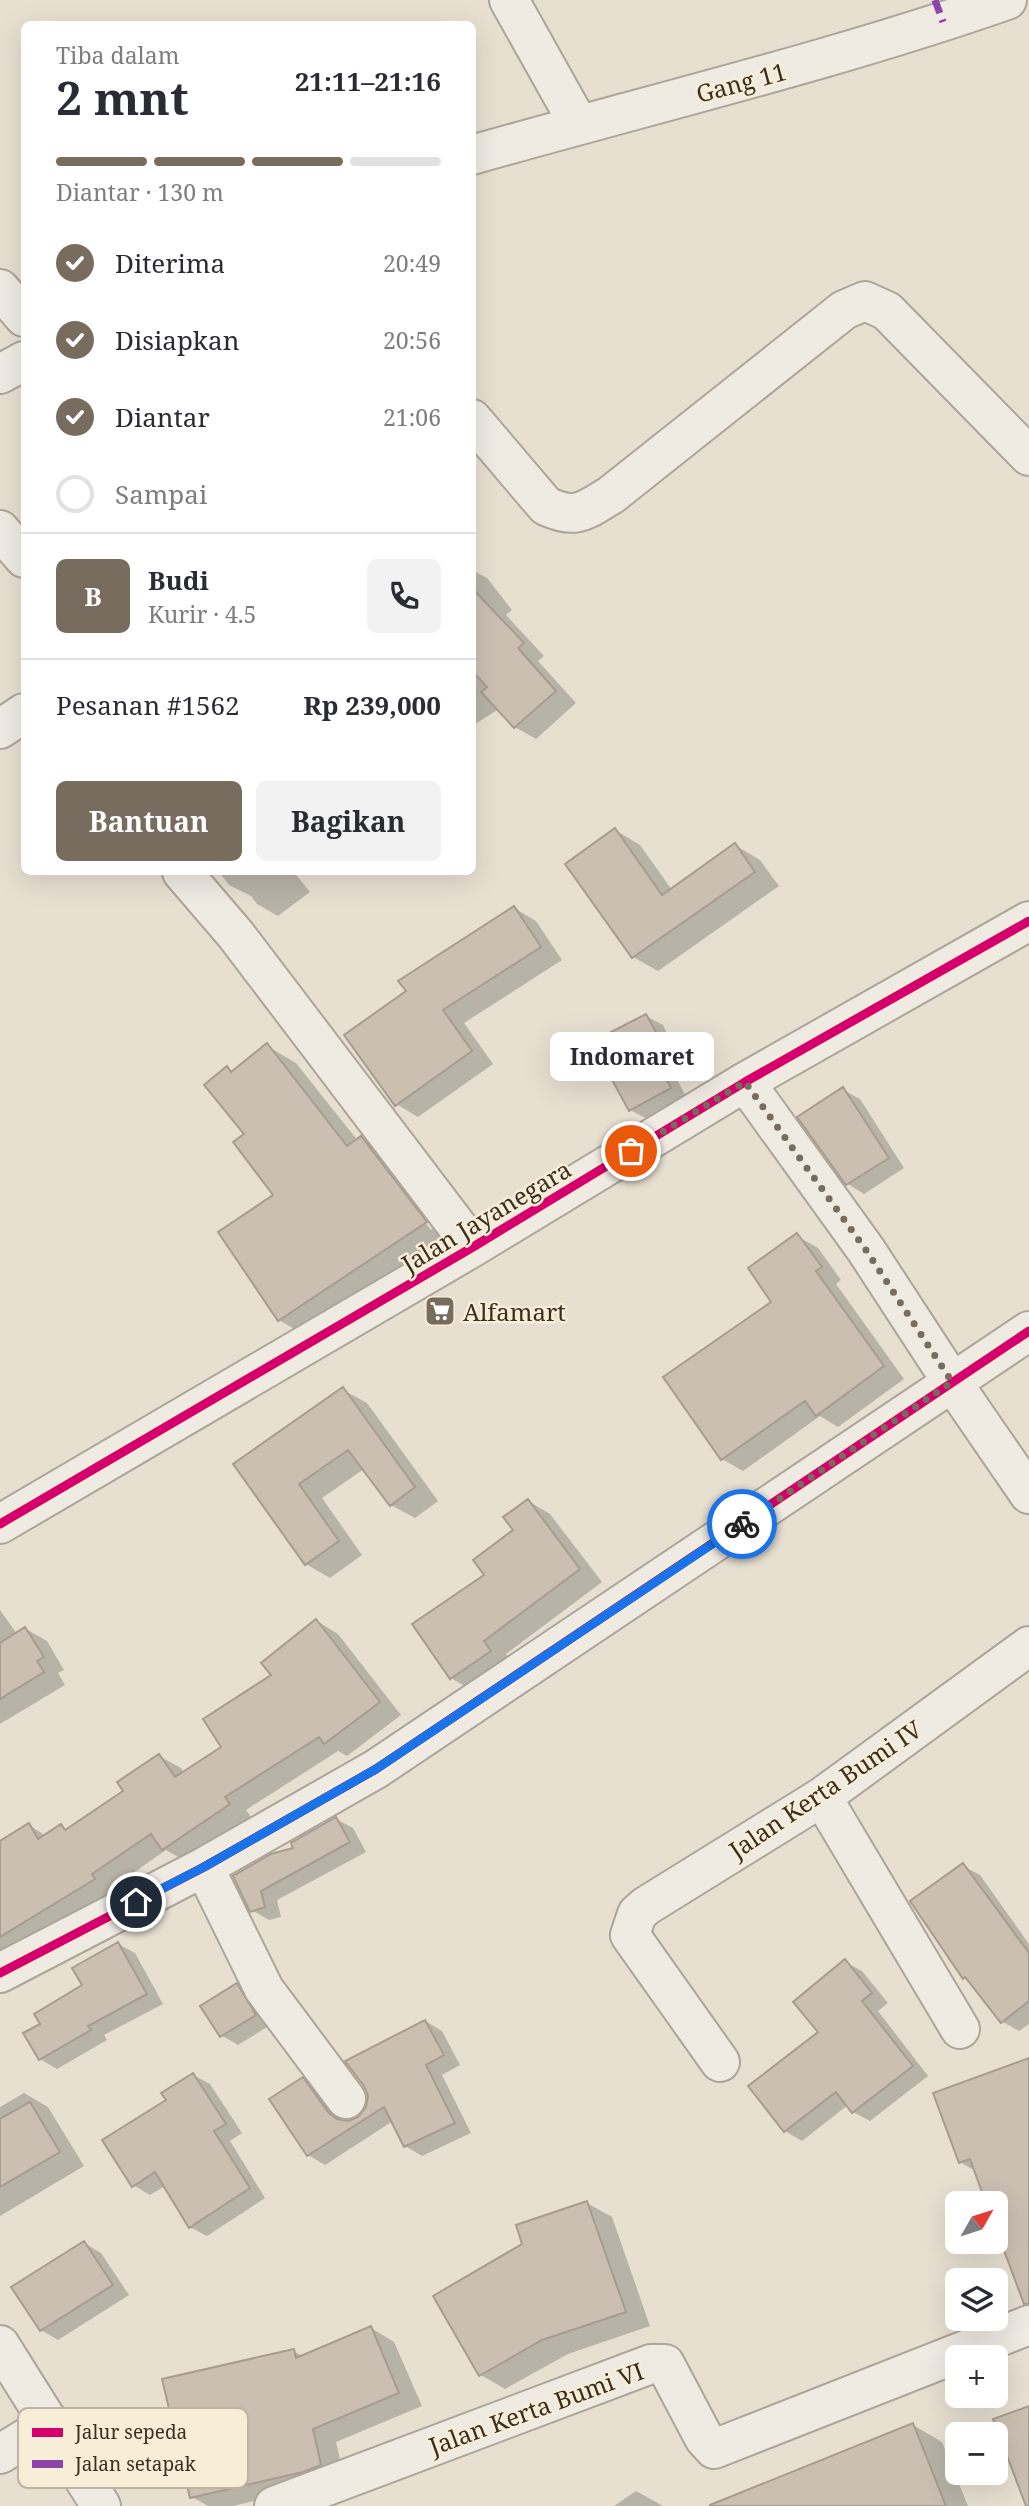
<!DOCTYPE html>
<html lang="id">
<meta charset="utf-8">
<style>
body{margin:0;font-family:"Noto Serif",serif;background:#f2f2f3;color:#2b2b33;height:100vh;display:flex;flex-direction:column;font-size:26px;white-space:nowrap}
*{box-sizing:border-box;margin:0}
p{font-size:23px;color:#7c7c81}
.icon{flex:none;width:38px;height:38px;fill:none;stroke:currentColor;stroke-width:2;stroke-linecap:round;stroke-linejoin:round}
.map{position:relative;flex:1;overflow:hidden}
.drawer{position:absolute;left:21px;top:21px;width:455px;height:854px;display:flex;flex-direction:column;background:#fff;border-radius:10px;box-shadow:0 7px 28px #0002}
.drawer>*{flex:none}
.needle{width:46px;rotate:51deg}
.fabs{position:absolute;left:945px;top:2191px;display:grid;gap:14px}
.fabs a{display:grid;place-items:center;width:63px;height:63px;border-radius:10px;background:#fff;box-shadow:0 7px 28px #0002;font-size:35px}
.pin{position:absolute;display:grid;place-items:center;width:60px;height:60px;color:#fff;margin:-30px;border:4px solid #fff;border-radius:50%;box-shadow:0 2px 7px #0007}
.courier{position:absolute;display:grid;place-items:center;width:70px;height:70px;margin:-35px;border:5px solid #1a73e8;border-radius:50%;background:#fff;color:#222;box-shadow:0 2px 9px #0007}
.bubble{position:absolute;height:49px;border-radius:10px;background:#fff;box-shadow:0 7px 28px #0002;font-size:23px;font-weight:700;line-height:49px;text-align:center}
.summary em{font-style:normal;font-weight:700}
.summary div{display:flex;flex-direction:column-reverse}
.summary{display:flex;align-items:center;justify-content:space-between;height:119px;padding:0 35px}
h1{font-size:46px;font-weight:700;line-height:52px}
.bar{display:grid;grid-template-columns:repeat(4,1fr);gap:10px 7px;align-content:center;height:84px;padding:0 35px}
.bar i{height:9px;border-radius:5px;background:#e1e1e2}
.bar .current{background:#786c5e}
.bar p{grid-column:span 4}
.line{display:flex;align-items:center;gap:18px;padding:0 35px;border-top:2px solid #e1e1e2}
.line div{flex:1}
.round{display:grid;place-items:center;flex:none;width:74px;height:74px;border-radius:10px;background:#f2f2f3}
ol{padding:0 35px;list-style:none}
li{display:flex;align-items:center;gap:21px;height:77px}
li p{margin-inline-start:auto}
li .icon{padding:7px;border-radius:50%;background:#786c5e;color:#fff;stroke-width:4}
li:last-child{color:#7c7c81}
li i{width:38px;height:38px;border:4px solid #e1e1e2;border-radius:50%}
.cta{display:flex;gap:14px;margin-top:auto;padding:14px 35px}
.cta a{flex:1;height:80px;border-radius:10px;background:#786c5e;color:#fff;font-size:28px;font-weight:700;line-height:80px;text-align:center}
.cta a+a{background:#f2f2f3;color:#2b2b33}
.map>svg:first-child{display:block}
.shadow{fill:#0003;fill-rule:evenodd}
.building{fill:#cbbfb2;stroke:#a89c90;stroke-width:2}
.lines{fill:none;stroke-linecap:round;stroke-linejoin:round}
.minor-casing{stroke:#ada599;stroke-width:42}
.minor{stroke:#efebe3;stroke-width:38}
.quiet{stroke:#8e44ad;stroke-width:7;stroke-dasharray:14 7;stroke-linecap:butt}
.cycleway-casing{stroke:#f7eed8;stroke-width:13}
.cycleway{stroke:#d6006c;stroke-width:9}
.done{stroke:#786c5e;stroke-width:7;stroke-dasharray:0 12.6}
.route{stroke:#1a73e8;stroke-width:9}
.labels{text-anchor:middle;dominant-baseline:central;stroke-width:5;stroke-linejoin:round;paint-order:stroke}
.street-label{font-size:24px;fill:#3d2e20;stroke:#f7eed8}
.poi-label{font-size:24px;fill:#3d2e20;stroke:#f7eed8;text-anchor:start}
.key{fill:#f7eed8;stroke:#bfb4a1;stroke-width:2}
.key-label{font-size:19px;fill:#3d2e20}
</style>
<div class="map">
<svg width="1029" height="2506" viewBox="0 0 1029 2506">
<rect width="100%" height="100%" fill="#e7e0d1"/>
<path class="shadow" d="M472,570L487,578L512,610L506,615L544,656L538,661L576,703L536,739L515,727L499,709L472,726Z
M615,830L640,845L672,890L735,845L760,860L779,886L658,971L633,957Z
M219,872H294L310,892L278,916L257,904L251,896L229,885Z
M514,908L536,921L562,960L464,1023L493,1064L418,1117L396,1104L408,991Z
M646,1016L663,1025L677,1053L666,1059L687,1098L647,1119L630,1110L622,1048Z
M267,1046L296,1063L358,1141L361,1138L391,1155L455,1239L308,1337L279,1320L276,1195L246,1134L227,1069L233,1072ZM377,1160H382L433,1228L431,1230Z
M843,1090L860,1099L904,1168L864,1194L848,1184Z
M797,1236L818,1248L841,1280L836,1284L904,1379L838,1427L820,1416L743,1471L722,1459Z
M343,1390L367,1403L438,1501L415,1518L391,1505L364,1469L322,1498L362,1555L330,1578L306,1564L236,1464Z
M528,1501L550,1514L602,1582L506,1654L513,1664L473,1691L451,1678L486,1575L515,1530Z
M0,1610L17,1634L26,1629L47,1641L64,1670L58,1673L65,1685L0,1724Z
M317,1621L338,1634L401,1715L347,1756L338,1751L246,1810L251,1817L185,1861L166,1850L113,1887L116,1891L0,1964V1843L29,1825L46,1836L61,1826L68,1830L125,1791L159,1756L181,1768L184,1773L223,1747L273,1675Z
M336,1819L353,1828L366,1852L277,1900L281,1917L269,1920L252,1910L235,1877L296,1849Z
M963,1866L980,1875L1029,1944V2024L1019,2031L1003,2022L971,1982L964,1978Z
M118,1944L135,1953L163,2004L104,2035L107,2040L57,2069L40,2059L84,1986Z
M845,1962L862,1971L888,2003L878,2011L928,2076L870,2121L853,2112L848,2105L802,2141L785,2131Z
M237,1985L254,1995L272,2024L238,2045L221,2035Z
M425,2021L442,2031L460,2065L442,2075L471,2133L422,2156L405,2146L393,2121L325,2165L308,2155L303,2079L319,2089L344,2122L360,2118L368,2108L369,2096Z
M1029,2060V2305L1025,2303L996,2224V2203H988L977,2172L960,2162Z
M193,2075L210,2084L242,2133L230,2141L265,2198L207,2236L190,2227L165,2186L150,2195L133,2185L169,2101Z
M24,2093L48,2107L84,2166L0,2216V2107Z
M587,2203L612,2217L650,2326L568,2354L505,2389L481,2375L435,2296L524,2245Z
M84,2243L101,2253L129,2295L58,2340L41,2330Z
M371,2328L394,2342L422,2406L336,2442L344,2478L327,2484L233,2506H208L192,2497L294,2351L304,2357Z
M913,2425L942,2442L968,2506H711Z
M636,2491L663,2506H614Z"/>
<path class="building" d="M472,588L524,643L518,648L556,691L514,728L481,692L487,687L472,671Z
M615,828L662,895L735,843L755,872L632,958L565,864Z
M514,906L541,947L443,1010L472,1051L395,1106L344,1035L406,991L398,981Z
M646,1014L662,1043L650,1049L671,1088L629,1111L600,1058L619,1048L611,1032Z
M267,1043L347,1146L361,1136L427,1222L278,1321L218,1232L273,1195L233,1142L244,1134L204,1085L227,1066L231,1072Z
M843,1087L889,1158L846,1185L797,1117Z
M797,1233L822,1267L816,1271L884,1366L816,1416L805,1401L721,1460L663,1377L771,1302L748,1268Z
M343,1387L415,1487L390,1506L348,1450L299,1484L339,1541L305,1565L233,1464Z
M528,1499L580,1569L484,1641L491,1651L450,1679L412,1624L484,1575L473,1560L513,1530L503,1517Z
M316,1619L380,1702L324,1744L319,1737L225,1797L230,1804L162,1850L151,1834L92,1874L95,1879L0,1937V1841L29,1823L38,1839L61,1824L65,1830L123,1791L117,1782L159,1754L175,1777L221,1747L203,1719L271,1675L261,1663Z
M25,1627L44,1657L37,1661L44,1672L0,1699V1643Z
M336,1817L350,1842L261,1891L265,1907L250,1912L233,1876L271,1854L293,1848L291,1843Z
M963,1863L1029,1953V2001L1001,2023L965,1977L963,1979L910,1901Z
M118,1942L147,1994L88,2026L91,2030L39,2060L23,2033L40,2024L34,2014L82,1985L72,1968Z
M845,1959L872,1993L862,2001L913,2066L852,2113L836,2092L784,2132L748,2086L818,2032L793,2002Z
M237,1983L256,2015L220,2037L200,2006Z
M425,2020L444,2055L426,2065L455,2123L404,2147L384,2107L307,2156L269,2099L303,2077L328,2112L337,2119L348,2121L358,2117L366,2107L368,2096L364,2086L345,2061Z
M1029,2058V2304H1024L996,2229V2203H986L970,2159L959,2163L933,2093Z
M193,2073L226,2124L214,2131L250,2188L189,2228L155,2172L132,2187L102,2140L166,2100L161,2093Z
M30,2102L60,2152L0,2187V2119Z
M587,2201L626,2312L542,2340L479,2376L433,2296L522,2244L516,2225Z
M84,2241L113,2285L40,2331L11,2287Z
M371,2326L399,2393L313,2429L321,2465L303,2472L190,2498L162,2379L294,2349L296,2358Z
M1029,2406V2506H1026L993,2419Z
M913,2423L946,2506H710V2505Z"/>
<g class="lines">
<g class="minor-casing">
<path id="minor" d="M509,0L579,125
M472,155C651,104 832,61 1007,0
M0,289L24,317
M0,374L24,361
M472,419L546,506C577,520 584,511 611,495L844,310L865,301L887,311L1029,456
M0,530L24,558
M0,729L24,713
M182,872L236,935L473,1247
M745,1082L866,1250L952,1382L1029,1494
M0,1524L473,1247L745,1082L1029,921
M822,1797L960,2029
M204,1867L264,1989L346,2099
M0,1973L204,1867L376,1769L1029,1331
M720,2062L630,1935L637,1914L646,1906L822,1797L1029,1646
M0,2345L101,2506
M0,2454L51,2423
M274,2506L651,2364H665L704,2438L714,2449L1029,2325"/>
</g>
<use href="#minor" class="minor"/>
<path class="quiet" d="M935,0L943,22"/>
<g class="cycleway-casing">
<path id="cycleway" d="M0,1524L473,1247L745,1082L1029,921
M0,1973L204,1867L376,1769L1029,1331"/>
</g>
<use href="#cycleway" class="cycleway"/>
</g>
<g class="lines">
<path class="done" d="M631,1151L745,1082L866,1250L952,1382L742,1524"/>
<path class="route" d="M136,1902L204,1867L376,1769L742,1524"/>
</g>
<defs>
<g id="supermarket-square" transform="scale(1.575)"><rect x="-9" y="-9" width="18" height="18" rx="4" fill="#786c5e" stroke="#f7eed8"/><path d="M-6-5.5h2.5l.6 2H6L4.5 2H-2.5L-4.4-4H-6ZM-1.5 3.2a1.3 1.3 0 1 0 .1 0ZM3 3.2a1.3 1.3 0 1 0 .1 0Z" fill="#fff"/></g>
</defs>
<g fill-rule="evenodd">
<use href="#supermarket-square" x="440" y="1311"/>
</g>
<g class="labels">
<g class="street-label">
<text transform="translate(741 82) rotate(-15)">Gang 11</text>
<text transform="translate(486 1216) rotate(-31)">Jalan Jayanegara</text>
<text transform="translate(825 1789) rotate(-34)">Jalan Kerta Bumi IV</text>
<text transform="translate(536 2408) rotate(-20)">Jalan Kerta Bumi VI</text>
</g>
<g class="poi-label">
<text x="463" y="1311">Alfamart</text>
</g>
</g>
<rect x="18" y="2408" width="230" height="80" rx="10" class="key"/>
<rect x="32" y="2428" width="31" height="9" fill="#d6006c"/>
<rect x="32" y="2460" width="31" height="8" fill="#8e44ad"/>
<g class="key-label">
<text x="75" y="2439">Jalur sepeda</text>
<text x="75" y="2471">Jalan setapak</text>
</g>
</svg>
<div class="fabs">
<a><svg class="needle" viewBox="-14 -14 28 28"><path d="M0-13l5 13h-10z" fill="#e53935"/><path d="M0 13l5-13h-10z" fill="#7c7c81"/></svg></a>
<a><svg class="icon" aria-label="layers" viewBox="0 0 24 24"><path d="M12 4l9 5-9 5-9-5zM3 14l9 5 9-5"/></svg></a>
<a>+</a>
<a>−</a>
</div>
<div class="pin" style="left:631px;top:1151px;background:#ea580c"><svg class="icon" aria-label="bag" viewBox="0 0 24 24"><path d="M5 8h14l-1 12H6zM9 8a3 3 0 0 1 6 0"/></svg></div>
<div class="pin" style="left:136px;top:1902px;background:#1f2937"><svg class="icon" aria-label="home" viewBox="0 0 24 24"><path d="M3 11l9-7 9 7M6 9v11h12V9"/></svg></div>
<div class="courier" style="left:742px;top:1524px"><svg class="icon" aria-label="bike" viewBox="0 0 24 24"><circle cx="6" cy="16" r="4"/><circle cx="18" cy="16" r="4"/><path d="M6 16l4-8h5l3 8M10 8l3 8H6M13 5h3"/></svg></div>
<div class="bubble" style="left:550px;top:1032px;width:164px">Indomaret</div>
<section class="drawer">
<div class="summary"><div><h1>2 mnt</h1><p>Tiba dalam</p></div><em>21:11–21:16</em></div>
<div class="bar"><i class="current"></i><i class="current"></i><i class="current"></i><i></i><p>Diantar · 130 m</p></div>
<ol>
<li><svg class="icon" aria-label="check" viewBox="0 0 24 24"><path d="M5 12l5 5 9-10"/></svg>Diterima<p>20:49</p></li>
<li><svg class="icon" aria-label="check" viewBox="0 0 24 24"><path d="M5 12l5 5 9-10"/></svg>Disiapkan<p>20:56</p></li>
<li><svg class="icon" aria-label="check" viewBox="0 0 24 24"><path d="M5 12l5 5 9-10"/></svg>Diantar<p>21:06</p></li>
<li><i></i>Sampai</li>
</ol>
<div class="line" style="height:126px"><b class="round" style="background:#786c5e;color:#fff">B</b><div><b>Budi</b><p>Kurir · 4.5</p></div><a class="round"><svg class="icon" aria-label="phone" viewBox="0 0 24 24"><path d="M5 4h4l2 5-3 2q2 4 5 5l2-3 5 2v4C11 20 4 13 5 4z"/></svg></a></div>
<div class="line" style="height:91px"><div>Pesanan #1562</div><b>Rp 239,000</b></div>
<div class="cta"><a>Bantuan</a><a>Bagikan</a></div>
</section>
</div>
